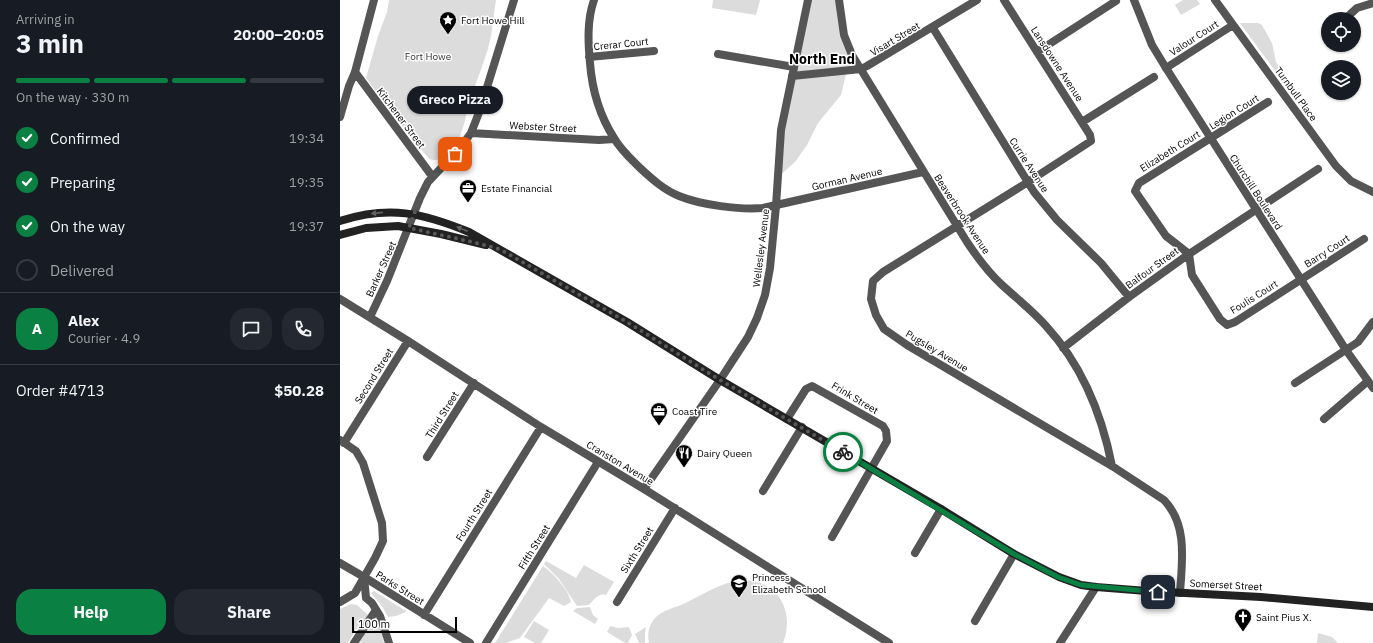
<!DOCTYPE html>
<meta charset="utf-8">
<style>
body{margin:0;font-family:"IBM Plex Sans",sans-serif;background:#242831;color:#f1f3f6;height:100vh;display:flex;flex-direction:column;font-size:15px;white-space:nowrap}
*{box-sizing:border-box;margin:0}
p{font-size:13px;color:#9ea1a6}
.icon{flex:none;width:22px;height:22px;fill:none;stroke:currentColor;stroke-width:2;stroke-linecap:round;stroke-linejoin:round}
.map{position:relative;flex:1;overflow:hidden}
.side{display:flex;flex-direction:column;background:#171b24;width:340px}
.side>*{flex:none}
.tools{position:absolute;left:981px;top:12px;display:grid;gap:8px}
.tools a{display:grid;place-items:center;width:40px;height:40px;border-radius:50%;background:#171b24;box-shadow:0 1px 3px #0004;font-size:20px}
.scale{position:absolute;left:12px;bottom:10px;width:105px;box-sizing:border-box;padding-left:4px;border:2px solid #000;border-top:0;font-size:11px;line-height:14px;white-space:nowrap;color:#000;-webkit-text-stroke:3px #fff;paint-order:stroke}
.pin{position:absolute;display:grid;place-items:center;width:34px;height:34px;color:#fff;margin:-17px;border-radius:8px;box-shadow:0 2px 6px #0006}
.courier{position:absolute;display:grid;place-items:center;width:40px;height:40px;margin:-20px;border:3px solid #0b8043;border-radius:50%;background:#fff;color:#222;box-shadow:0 1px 5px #0007}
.bubble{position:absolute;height:28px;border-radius:14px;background:#171b24;box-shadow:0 1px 3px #0004;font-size:13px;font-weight:700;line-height:28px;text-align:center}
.summary em{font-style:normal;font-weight:700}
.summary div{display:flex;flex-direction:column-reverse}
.summary{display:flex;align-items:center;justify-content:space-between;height:68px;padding:0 16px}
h1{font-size:26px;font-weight:700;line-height:30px}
.bar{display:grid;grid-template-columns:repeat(4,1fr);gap:6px 4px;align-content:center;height:48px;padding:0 16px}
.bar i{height:5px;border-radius:3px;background:#363941}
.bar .on{background:#0b8043}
.bar p{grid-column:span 4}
.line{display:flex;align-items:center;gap:10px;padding:0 16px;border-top:1px solid #363941}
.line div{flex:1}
.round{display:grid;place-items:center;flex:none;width:42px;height:42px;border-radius:16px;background:#242831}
ol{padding:0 16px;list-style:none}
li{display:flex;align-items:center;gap:12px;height:44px}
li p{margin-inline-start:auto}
li .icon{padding:4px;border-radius:50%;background:#0b8043;color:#fff;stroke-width:4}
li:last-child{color:#9ea1a6}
li i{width:22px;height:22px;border:2px solid #363941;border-radius:50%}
.cta{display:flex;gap:8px;margin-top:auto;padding:8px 16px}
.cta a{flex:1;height:46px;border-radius:16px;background:#0b8043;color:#fff;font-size:16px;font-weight:700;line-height:46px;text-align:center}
.cta a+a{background:#242831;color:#f1f3f6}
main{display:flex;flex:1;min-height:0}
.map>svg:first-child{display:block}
.green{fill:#dcdcdc}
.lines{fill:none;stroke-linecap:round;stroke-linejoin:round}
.minor{stroke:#555;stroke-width:8}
.tertiary{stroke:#555;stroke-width:8}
.secondary{stroke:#222;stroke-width:8}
.oneway{fill:#646464}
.done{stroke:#595959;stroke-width:4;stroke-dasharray:0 7.2}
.route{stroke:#0b8043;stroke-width:5}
.labels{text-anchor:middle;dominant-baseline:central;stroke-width:3;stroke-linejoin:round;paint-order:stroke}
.poi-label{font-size:10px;fill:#000;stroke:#fff;text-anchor:start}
.street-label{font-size:10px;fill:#000;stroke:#fff}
.park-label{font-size:10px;fill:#333;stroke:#fff}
.district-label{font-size:14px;font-weight:bold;fill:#000;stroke:#fff}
</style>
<main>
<section class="side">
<div class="summary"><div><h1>3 min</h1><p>Arriving in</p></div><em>20:00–20:05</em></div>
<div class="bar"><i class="on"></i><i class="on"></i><i class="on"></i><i></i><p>On the way · 330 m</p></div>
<ol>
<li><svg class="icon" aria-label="check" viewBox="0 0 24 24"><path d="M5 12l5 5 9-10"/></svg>Confirmed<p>19:34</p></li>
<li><svg class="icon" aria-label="check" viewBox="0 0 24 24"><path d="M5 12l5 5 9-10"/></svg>Preparing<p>19:35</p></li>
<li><svg class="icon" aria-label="check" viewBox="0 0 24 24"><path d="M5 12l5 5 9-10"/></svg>On the way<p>19:37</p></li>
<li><i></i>Delivered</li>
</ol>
<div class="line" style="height:72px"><b class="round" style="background:#0b8043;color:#fff">A</b><div><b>Alex</b><p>Courier · 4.9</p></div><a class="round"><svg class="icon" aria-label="chat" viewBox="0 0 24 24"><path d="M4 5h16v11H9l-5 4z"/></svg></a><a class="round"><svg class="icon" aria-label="phone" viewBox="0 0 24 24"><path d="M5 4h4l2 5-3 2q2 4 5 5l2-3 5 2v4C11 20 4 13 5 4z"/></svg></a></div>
<div class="line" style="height:52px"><div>Order #4713</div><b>$50.28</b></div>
<div class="cta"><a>Help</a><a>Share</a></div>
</section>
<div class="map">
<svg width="1033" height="643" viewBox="0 0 1033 643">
<rect width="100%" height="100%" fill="#fff"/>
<path class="green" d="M49,0H156C154,12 153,24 151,36C147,57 137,78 131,98C127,108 126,120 122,130C118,144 105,165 89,159L52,113L26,78L38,36L47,12Z
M373,0H420L416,15L372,8Z
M468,0H499L502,24L521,69L507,70L501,95L478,123L467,145L455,162L437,178L441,130Z
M843,0H857L860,4L841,15L835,5Z
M900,23H918L922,25L932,43L936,62L951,89L952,94Z
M206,561L236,578L244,565L274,582L266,595C258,593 255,599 249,605L237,606L219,579L204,564Z
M203,566C213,573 229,590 231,602L224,606L209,598L180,638L166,643H155Z
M404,580C439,581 455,612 443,643H309C307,633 309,624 316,617C322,611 333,608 341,605C361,596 382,581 404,580Z
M34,591L66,611V612L56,616L48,617L42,606L31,593Z
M11,604L17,605L28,615L20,629H16L8,643H0V609Z
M250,607L253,615L258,619L255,624L233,611L237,608Z
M194,621L209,630L201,643H195L184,637Z
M36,623L40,629L44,643H22L20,642L28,628Z
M270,626L278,628L289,627L292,635L288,643H285L267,632Z
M306,627L305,633V643H299L295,634Z
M978,633L992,637L998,643H977Z"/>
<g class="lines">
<path class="minor" d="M254,0C247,20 248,42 250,63C252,89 260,116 274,138C280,149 291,159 300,168C312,179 324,190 339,196C361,205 400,210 423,208L583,172
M499,0L504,35L512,55L627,242C637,257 648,272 661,284C676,298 693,311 706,326C742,365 762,415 772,466
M664,0L750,135L751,141L688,182L543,272L533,281L531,299L536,315L544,329L567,345L772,466L824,500C848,525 842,561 840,593
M875,0L996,166L1011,181L1033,192
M1005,19L1017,8L1033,3
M593,28L694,192L717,220L761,263L789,297
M697,52L776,1
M378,54L454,67
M249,57L314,51
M826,68L893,25
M15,72L92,176
M928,102L799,183L795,191L826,236L849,254L852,275L880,319L887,325L895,322L1024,239
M0,117L9,86L15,72L34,0
M742,122L814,77
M131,133L259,140L274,139
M0,299L68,341L201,427L304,489L549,643
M30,317L47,281L80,198L88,182L120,148L131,133L140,110L174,0
M723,348L789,297L849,254L978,169
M955,383L1018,342L1033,322
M447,419L466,389L472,386L543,426L546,431L547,441L492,537
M984,419L1028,381
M0,440L16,451L23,463L42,523L43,541L35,558L15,593L0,602
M4,443L68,341
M87,457L134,383
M304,489L380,380
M423,491L462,427
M575,553L601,509
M24,577L130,643
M277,602L335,508
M84,615L201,427
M635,621L674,554
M14,643L36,610
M146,643L258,462
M720,643L756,587"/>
<path class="tertiary" d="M794,0L812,45L826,68L1006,350L1033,388
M452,76L521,69L527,66L637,0
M380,380L408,337L417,318L425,295L430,268L436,206L441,130L468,0
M0,563L24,577L26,598L32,603L40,616L49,643"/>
<path class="secondary" d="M0,221C49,205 83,213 129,232L287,322L380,380L601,509L674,554L719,577L741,585L756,587L807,591L921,597L1033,607
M0,235L26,228L58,226L101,234L146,245"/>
</g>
<defs><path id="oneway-solid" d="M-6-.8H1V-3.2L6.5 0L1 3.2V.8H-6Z"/></defs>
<g class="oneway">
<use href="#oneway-solid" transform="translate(37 213) rotate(174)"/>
<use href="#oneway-solid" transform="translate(122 229) rotate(-158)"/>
</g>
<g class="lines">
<path class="done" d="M115,154L88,182L80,198L69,228L128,241L156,248L163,251L287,322L380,380L503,452"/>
<path class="route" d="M503,452L674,554L718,577L741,585L818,592"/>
</g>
<defs>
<g id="sight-pin" transform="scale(0.9)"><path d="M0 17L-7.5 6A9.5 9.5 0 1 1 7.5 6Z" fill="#000" stroke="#fff"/><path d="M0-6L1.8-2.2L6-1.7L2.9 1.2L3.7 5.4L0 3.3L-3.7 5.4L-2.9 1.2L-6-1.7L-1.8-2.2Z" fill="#fff"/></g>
<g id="office-pin" transform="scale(0.9)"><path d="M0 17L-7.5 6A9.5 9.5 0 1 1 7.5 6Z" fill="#000" stroke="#fff"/><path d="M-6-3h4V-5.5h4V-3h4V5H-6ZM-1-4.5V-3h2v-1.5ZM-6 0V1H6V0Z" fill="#fff"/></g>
<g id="restaurant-pin" transform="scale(0.9)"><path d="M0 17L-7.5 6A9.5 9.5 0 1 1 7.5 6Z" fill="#000" stroke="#fff"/><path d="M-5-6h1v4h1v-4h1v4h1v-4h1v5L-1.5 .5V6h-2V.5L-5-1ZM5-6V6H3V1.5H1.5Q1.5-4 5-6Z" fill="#fff"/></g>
<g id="school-pin" transform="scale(0.9)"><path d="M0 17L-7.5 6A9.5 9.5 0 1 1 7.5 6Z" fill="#000" stroke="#fff"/><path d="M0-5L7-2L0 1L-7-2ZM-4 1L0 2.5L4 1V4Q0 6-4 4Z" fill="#fff"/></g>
<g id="church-pin" transform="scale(0.9)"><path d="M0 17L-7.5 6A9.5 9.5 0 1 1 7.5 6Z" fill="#000" stroke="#fff"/><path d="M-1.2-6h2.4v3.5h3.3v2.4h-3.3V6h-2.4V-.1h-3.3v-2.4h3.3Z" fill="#fff"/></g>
</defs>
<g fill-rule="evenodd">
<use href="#sight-pin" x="108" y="20"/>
<use href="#office-pin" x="128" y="188"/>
<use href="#office-pin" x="319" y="411"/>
<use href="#restaurant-pin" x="344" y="453"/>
<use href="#school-pin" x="399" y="583"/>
<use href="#church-pin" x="903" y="617"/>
</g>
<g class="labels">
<g class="poi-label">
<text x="121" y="20">Fort Howe Hill</text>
<text x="141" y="188">Estate Financial</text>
<text x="332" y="411">Coast Tire</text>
<text x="357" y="453">Dairy Queen</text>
<text x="412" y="577">Princess<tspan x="412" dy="12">Elizabeth School</tspan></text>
<text x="916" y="617">Saint Pius X.</text>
</g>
<g class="street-label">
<text transform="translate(854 38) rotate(-33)">Valour Court</text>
<text transform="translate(555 39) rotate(-31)">Visart Street</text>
<text transform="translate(281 44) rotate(-6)">Crerar Court</text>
<text transform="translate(717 64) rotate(57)">Lansdowne Avenue</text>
<text transform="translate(956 94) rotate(54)">Turnbull Place</text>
<text transform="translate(894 112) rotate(-32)">Legion Court</text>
<text transform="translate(61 118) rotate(53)">Kitchener Street</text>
<text transform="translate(203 127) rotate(3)">Webster Street</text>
<text transform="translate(830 151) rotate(-32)">Elizabeth Court</text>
<text transform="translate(689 165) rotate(57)">Currie Avenue</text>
<text transform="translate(507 179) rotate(-13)">Gorman Avenue</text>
<text transform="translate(916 192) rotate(57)">Churchill Boulevard</text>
<text transform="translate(622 214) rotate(57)">Beaverbrook Avenue</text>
<text transform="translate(421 248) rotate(-83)">Wellesley Avenue</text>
<text transform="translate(987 251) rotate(-33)">Barry Court</text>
<text transform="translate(812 268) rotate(-36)">Balfour Street</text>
<text transform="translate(41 269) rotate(-66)">Barker Street</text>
<text transform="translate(914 297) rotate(-32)">Foulis Court</text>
<text transform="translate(597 351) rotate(31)">Pugsley Avenue</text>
<text transform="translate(34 376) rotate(-58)">Second Street</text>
<text transform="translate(515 398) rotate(31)">Frink Street</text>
<text transform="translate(102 415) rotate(-58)">Third Street</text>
<text transform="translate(280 463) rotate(31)">Cranston Avenue</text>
<text transform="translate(134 515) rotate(-58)">Fourth Street</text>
<text transform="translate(194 547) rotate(-58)">Fifth Street</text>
<text transform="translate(297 550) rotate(-58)">Sixth Street</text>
<text transform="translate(886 585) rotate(3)">Somerset Street</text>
<text transform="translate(60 588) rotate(32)">Parks Street</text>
</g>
<g class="park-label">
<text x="88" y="56">Fort Howe</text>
</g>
<g class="district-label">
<text x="482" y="59">North End</text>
</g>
</g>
</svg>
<div class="tools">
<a><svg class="icon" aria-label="locate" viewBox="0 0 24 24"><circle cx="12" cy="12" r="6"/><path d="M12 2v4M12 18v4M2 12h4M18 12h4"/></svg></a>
<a><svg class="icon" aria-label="layers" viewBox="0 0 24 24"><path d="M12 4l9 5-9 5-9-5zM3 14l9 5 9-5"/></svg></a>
</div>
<div class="scale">100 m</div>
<div class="pin" style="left:115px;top:154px;background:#ea580c"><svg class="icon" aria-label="bag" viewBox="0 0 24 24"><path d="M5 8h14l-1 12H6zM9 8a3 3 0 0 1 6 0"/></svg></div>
<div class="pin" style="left:818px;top:592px;background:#1f2937"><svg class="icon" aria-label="home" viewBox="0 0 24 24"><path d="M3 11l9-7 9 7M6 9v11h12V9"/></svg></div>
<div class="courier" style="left:503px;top:452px"><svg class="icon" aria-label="bike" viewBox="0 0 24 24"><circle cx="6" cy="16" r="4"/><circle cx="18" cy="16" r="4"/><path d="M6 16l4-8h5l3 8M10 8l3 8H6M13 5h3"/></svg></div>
<div class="bubble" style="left:67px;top:86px;width:96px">Greco Pizza</div>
</div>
</main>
